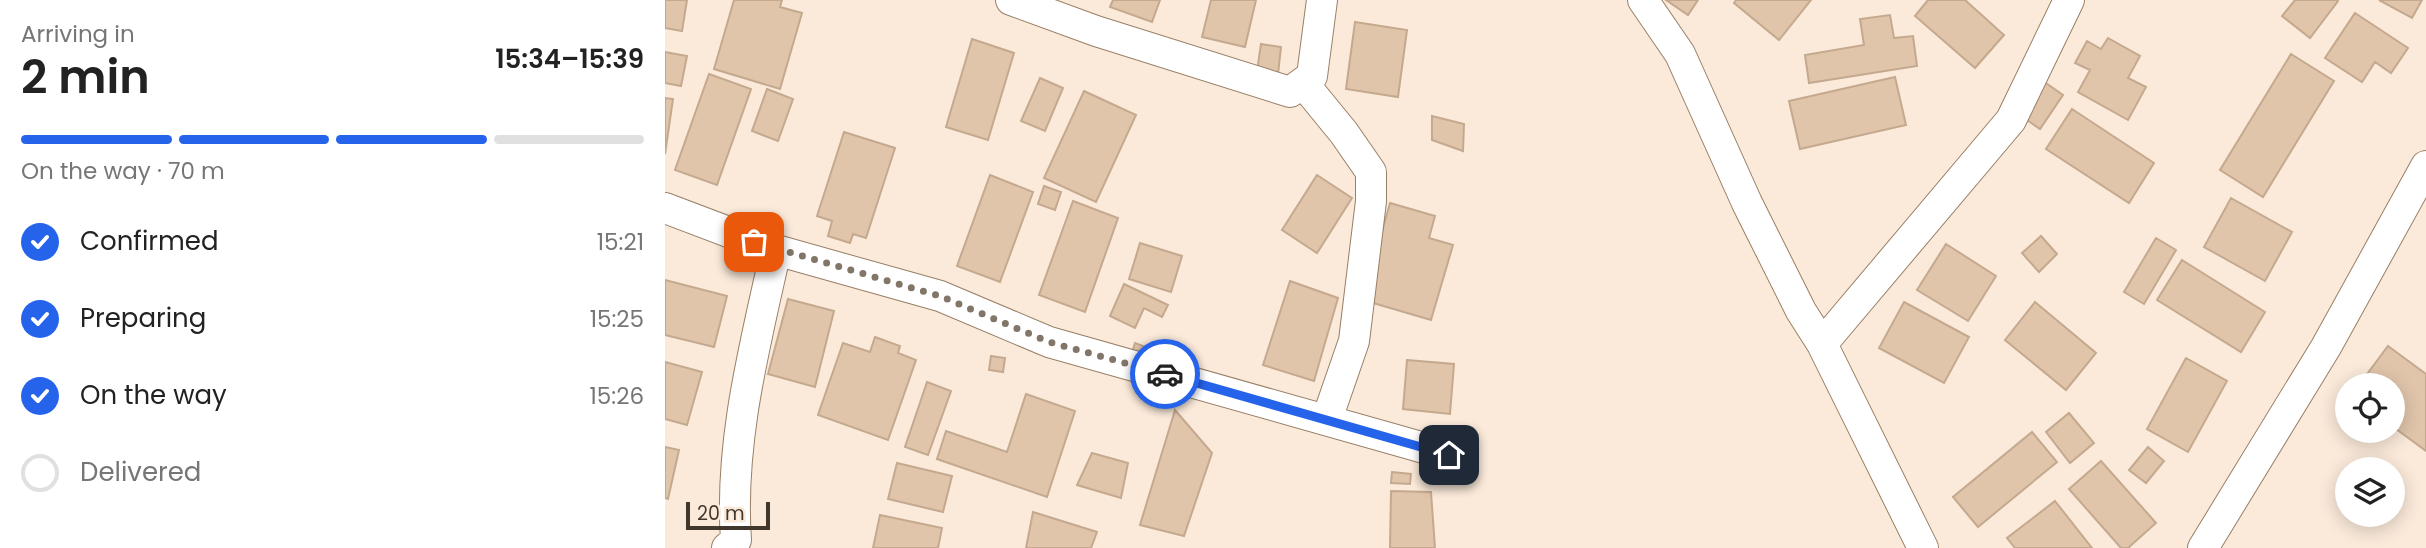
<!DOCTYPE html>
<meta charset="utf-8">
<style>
body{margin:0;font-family:Poppins,sans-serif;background:#f2f2f2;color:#222;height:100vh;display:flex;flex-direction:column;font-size:26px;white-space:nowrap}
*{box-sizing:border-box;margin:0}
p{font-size:23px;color:#767676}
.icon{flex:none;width:38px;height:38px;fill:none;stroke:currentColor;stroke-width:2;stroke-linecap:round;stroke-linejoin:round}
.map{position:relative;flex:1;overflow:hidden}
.drawer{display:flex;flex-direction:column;background:#fff;width:665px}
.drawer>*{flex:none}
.tools{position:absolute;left:1670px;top:373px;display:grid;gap:14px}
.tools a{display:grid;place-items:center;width:70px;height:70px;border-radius:50%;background:#fff;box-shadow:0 4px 18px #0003;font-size:35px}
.scale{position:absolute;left:21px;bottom:18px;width:84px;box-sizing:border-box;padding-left:7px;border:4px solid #41372c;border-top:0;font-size:19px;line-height:24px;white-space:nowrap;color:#41372c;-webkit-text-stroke:5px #fbeada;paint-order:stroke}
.pin{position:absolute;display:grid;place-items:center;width:60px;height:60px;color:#fff;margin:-30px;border-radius:14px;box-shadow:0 4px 10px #0006}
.courier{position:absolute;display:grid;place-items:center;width:70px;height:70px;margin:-35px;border:5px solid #2563eb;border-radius:50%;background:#fff;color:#222;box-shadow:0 2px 9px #0007}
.headline em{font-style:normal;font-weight:600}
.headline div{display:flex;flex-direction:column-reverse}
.headline{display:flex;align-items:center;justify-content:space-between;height:119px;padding:0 21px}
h1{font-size:46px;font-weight:600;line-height:52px}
.bar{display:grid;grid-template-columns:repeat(4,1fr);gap:10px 7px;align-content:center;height:84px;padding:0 21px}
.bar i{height:9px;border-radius:5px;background:#e0e0e0}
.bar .selected{background:#2563eb}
.bar p{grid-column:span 4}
ol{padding:0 21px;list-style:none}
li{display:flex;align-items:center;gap:21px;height:77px}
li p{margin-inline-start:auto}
li .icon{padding:7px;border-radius:50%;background:#2563eb;color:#fff;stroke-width:4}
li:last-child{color:#767676}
li i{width:38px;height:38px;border:4px solid #e0e0e0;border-radius:50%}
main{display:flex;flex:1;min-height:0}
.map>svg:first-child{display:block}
.building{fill:#e0c5aa;stroke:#c4a98f;stroke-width:2}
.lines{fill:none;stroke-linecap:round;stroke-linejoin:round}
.street-casing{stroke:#987f66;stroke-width:32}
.street{stroke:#fff;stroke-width:30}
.done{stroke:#827669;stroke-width:7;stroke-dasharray:0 12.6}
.route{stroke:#2563eb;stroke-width:9}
</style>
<main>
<section class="drawer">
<div class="headline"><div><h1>2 min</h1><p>Arriving in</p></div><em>15:34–15:39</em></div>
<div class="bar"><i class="selected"></i><i class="selected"></i><i class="selected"></i><i></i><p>On the way · 70 m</p></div>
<ol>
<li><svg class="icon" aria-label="check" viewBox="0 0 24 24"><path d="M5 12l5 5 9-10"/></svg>Confirmed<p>15:21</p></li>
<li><svg class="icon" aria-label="check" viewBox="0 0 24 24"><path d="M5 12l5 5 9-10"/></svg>Preparing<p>15:25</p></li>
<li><svg class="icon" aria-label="check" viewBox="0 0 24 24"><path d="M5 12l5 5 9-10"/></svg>On the way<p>15:26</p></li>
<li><i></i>Delivered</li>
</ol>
</section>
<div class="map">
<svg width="1761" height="548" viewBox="0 0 1761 548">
<rect width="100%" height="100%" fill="#fbeada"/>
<path class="building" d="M0,0H22L17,31L0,28Z
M69,0H117L115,7L137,13L115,89L49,69Z
M448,0H495L487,22L445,7Z
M546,0H591L580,47L537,37Z
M1001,0H1033L1023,15Z
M1071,0H1146L1114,40L1069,3Z
M1263,0H1300L1339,35L1310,68L1250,16Z
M1630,0H1672L1673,1L1645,38L1617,16Z
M1714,0H1757L1747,18Z
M1690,13L1743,48L1726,73L1710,62L1697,82L1660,58Z
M1225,15L1229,38L1248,36L1252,66L1144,83L1140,55L1199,45L1195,19Z
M690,22L742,30L733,97L681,89Z
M1443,38L1475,56L1463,78L1481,87L1463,120L1413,92L1425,70L1410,63L1422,41L1436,49Z
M307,39L349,53L323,140L281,127Z
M596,44L616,47L613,74L592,71Z
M0,52L22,56L16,86L0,83Z
M1626,54L1669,81L1598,197L1555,170Z
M44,74L86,89L52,185L10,170Z
M1230,77L1241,125L1135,149L1124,101Z
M375,78L398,88L380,131L356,121Z
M1378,81L1398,95L1375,129L1356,116Z
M102,89L128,99L113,141L87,131Z
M419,91L471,115L431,202L379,178Z
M0,98L8,99L0,154Z
M1407,109L1489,163L1464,203L1381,149Z
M767,116L799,124L798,151L767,140Z
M179,132L230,148L201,238L188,234L185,243L163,236L167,221L152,216Z
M325,175L368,192L335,282L292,266Z
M652,175L687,198L652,253L617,230Z
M379,186L396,192L390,210L373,204Z
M1566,198L1627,232L1600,281L1539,247Z
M408,201L453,218L420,312L374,295Z
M725,203L770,216L764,238L788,245L766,320L698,300Z
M1376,236L1392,254L1374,272L1357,253Z
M1491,238L1511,250L1479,304L1459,292Z
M475,243L517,256L506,292L464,279Z
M1281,244L1331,276L1303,321L1252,290Z
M1517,260L1600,312L1576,352L1492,300Z
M0,280L62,296L49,347L0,335Z
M625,281L673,298L649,381L598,365Z
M459,284L503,305L497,317L479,308L470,328L445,316Z
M123,299L169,311L150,387L103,374Z
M1239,302L1304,337L1279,383L1214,348Z
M1370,302L1431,353L1401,390L1340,340Z
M210,337L235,346L233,353L251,360L223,440L153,415L178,343L205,352Z
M470,343L486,349L481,362L466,356Z
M1723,346L1761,374V451L1727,426V385H1694Z
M326,356L340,358L338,372L324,370Z
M1521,358L1562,381L1523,452L1482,429Z
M742,360L789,364L785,414L738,409Z
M0,362L37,372L22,425L0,419Z
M262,382L286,391L263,455L240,447Z
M361,394L410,411L382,497L272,459L281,431L342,452Z
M510,410L547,453L519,536L475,525Z
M1404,413L1429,443L1405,463L1381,432Z
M1367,432L1392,462L1313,527L1288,497Z
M0,447L14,450L3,499L0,498Z
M1483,447L1499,461L1481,483L1464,470Z
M427,453L463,463L456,498L412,485Z
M1436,461L1491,523L1463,548H1456L1404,489Z
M232,463L287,476L278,512L223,499Z
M727,472L746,474L745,484L726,483Z
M726,491L766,492L770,548H725Z
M1390,501L1427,548H1350L1342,538Z
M368,512L432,532L426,548H361Z
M215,515L277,528L273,548H208Z"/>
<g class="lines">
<g class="street-casing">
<path id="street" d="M346,0L431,31L625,92L647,76L657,0
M978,0L1015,54L1082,203L1136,311L1157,344L1258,548
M639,84L679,133L706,172V201L689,341L662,419
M0,208L111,250L275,296L384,342L784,455
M1157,344L1346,120L1404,0
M62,548L71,540C64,443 90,345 111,250
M1538,548L1661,347L1761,166"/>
</g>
<use href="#street" class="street"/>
</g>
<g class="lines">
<path class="done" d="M89,242L275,296L384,342L500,374"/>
<path class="route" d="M500,374L784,455"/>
</g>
</svg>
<div class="tools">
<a><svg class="icon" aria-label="locate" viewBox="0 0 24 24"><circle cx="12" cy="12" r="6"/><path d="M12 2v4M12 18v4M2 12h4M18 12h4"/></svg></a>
<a><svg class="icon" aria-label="layers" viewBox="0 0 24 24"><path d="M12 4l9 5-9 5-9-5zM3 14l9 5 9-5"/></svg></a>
</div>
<div class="scale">20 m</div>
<div class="pin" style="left:89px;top:242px;background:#ea580c"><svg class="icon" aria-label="bag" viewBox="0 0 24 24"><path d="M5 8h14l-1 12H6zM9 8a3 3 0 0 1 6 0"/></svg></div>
<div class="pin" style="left:784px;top:455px;background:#1f2937"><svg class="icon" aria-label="home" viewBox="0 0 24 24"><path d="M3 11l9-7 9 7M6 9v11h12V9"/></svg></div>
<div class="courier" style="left:500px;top:374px"><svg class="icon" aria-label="car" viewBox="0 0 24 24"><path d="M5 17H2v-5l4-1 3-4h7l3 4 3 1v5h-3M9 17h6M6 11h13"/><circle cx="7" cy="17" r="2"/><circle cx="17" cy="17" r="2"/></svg></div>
</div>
</main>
